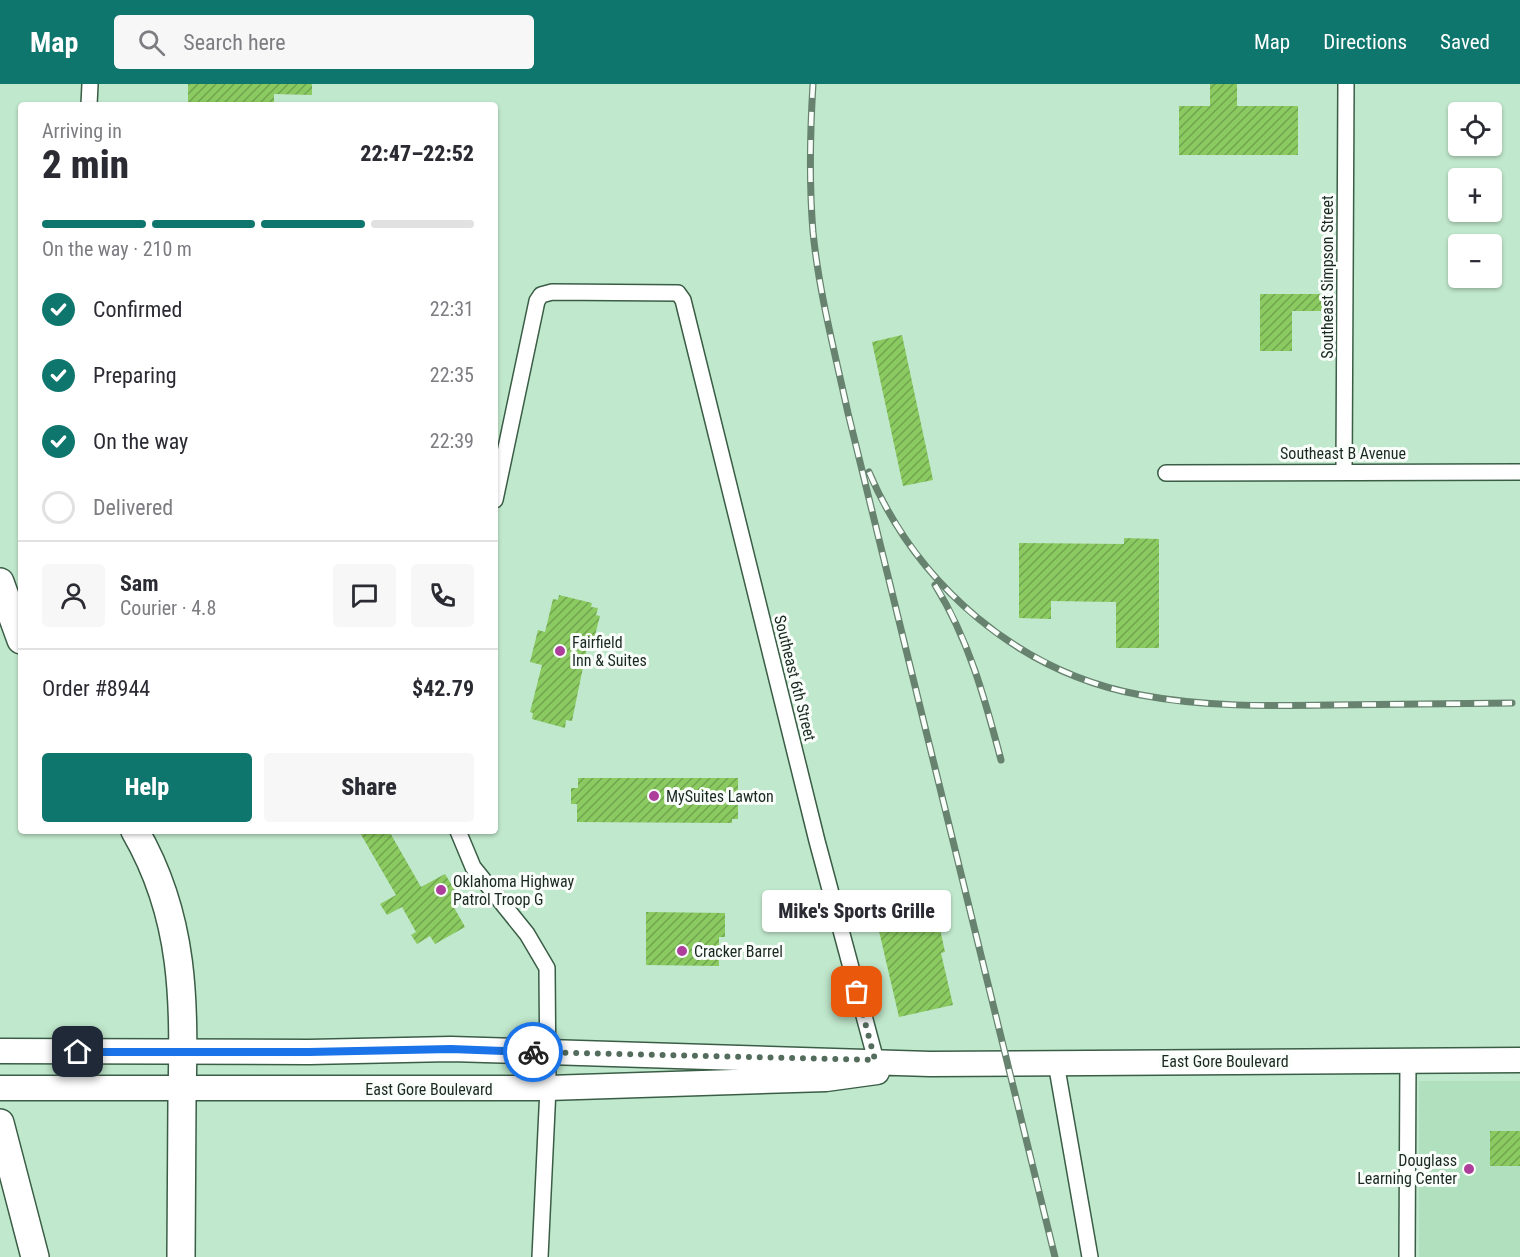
<!DOCTYPE html>
<meta charset="utf-8">
<style>
body{margin:0;font-family:"Roboto Condensed",sans-serif;background:#f7f7f7;color:#2b2b33;height:100vh;display:flex;flex-direction:column;font-size:22px;white-space:nowrap}
*{box-sizing:border-box;margin:0}
p{font-size:20px;color:#7c7c81}
.icon{flex:none;width:33px;height:33px;fill:none;stroke:currentColor;stroke-width:2;stroke-linecap:round;stroke-linejoin:round}
.map{position:relative;flex:1;overflow:hidden}
.details{position:absolute;left:18px;top:18px;width:480px;height:732px;display:flex;flex-direction:column;background:#fff;border-radius:6px;box-shadow:0 2px 4px #0004}
.details>*{flex:none}
.tools{position:absolute;left:1448px;top:18px;display:grid;gap:12px}
.tools a{display:grid;place-items:center;width:54px;height:54px;border-radius:6px;background:#fff;box-shadow:0 2px 4px #0004;font-size:30px}
.pin{position:absolute;display:grid;place-items:center;width:51px;height:51px;color:#fff;margin:-26px;border-radius:12px;box-shadow:0 3px 9px #0006}
.courier{position:absolute;display:grid;place-items:center;width:60px;height:60px;margin:-30px;border:4px solid #1a73e8;border-radius:50%;background:#fff;color:#222;box-shadow:0 2px 8px #0007}
.bubble{position:absolute;height:42px;border-radius:6px;background:#fff;box-shadow:0 2px 4px #0004;font-size:20px;font-weight:800;line-height:42px;text-align:center}
.overview em{font-style:normal;font-weight:800}
.overview div{display:flex;flex-direction:column-reverse}
.overview{display:flex;align-items:center;justify-content:space-between;height:102px;padding:0 24px}
h1{font-size:39px;font-weight:800;line-height:45px}
.bar{display:grid;grid-template-columns:repeat(4,1fr);gap:9px 6px;align-content:center;height:72px;padding:0 24px}
.bar i{height:8px;border-radius:4px;background:#e1e1e2}
.bar .current{background:#0f766e}
.bar p{grid-column:span 4}
.line{display:flex;align-items:center;gap:15px;padding:0 24px;border-top:2px solid #e1e1e2}
.line div{flex:1}
.round{display:grid;place-items:center;flex:none;width:63px;height:63px;border-radius:6px;background:#f7f7f7}
ol{padding:0 24px;list-style:none}
li{display:flex;align-items:center;gap:18px;height:66px}
li p{margin-inline-start:auto}
li .icon{padding:6px;border-radius:50%;background:#0f766e;color:#fff;stroke-width:4}
li:last-child{color:#7c7c81}
li i{width:33px;height:33px;border:3px solid #e1e1e2;border-radius:50%}
.primary-button{display:flex;gap:12px;margin-top:auto;padding:12px 24px}
.primary-button a{flex:1;height:69px;border-radius:6px;background:#0f766e;color:#fff;font-size:24px;font-weight:800;line-height:69px;text-align:center}
.primary-button a+a{background:#f7f7f7;color:#2b2b33}
header{display:flex;align-items:center;gap:36px;box-sizing:border-box;height:84px;padding:0 30px;background:#0f766e;color:#fff}
header strong{font-size:28px}
nav{display:flex;gap:33px;margin-inline-start:auto;font-size:21px}
.search{width:420px;height:54px;background:#f7f7f7;display:flex;align-items:center;gap:15px;box-sizing:border-box;padding:0 21px;border-radius:6px;color:#7c7c81;font-size:22px}
.map>svg:first-child{display:block}
.built{fill:#b1e0bf}
.building{fill:url(#building-hatch)}
.lines{fill:none;stroke-linecap:round;stroke-linejoin:round}
.minor-casing{stroke:#3a5d46;stroke-width:18}
.primary-casing{stroke:#3a5d46;stroke-width:27}
.motorway-casing{stroke:#3a5d46;stroke-width:30}
.minor{stroke:#fff;stroke-width:15}
.primary{stroke:#fff;stroke-width:24}
.motorway{stroke:#fff;stroke-width:27}
.rail-casing{stroke:#67826f;stroke-width:7}
.rail{stroke:#fafefb;stroke-width:4.5;stroke-dasharray:14;stroke-linecap:butt}
.done{stroke:#546c5c;stroke-width:6;stroke-dasharray:0 10.8}
.route{stroke:#1a73e8;stroke-width:8}
.poi-dot{fill:#ad3e9c;stroke:#fafefb;stroke-width:2}
.labels{text-anchor:middle;dominant-baseline:central;stroke-width:6;stroke-linejoin:round;paint-order:stroke}
.street-label{font-size:16px;fill:#1a291f;stroke:#fafefb}
.poi-label{font-size:16px;fill:#1a291f;stroke:#fafefb;text-anchor:start}
</style>
<header>
<strong>Map</strong>
<div class="search"><svg class="icon" aria-label="search" viewBox="0 0 24 24"><circle cx="10" cy="10" r="6"/><path d="M15 15l6 6"/></svg>Search here</div>
<nav><a>Map</a><a>Directions</a><a>Saved</a></nav>
</header>
<div class="map">
<svg width="1520" height="1173" viewBox="0 0 1520 1173">
<defs>
<pattern id="building-hatch" width="6" height="6" patternUnits="userSpaceOnUse" patternTransform="scale(1.5)"><rect width="6" height="6" fill="#8aca60"/><path d="M-1 1l2-2M0 6l6-6M5 7l2-2" fill="none" stroke="#70a44f"/></pattern>
</defs>
<rect width="100%" height="100%" fill="#c0e8cc"/>
<path class="built" d="M1419,997H1520V1173H1419Z"/>
<path class="building" d="M188,0H312V11L274,10V21H188Z
M1210,0H1237V22H1298V71H1179V22H1210Z
M1260,210H1327V227H1292V267H1260Z
M902,251L933,396L903,402L872,258Z
M1124,454L1159,455V564H1116V518L1051,517V535L1019,534V459L1124,460Z
M559,511L592,519L591,523L598,524L596,531L600,532L594,555L589,554L572,637L566,636L565,644L532,635L533,629L530,628L542,581L530,578L538,546L545,548L553,515L558,516Z
M578,694H738V735H732V739L577,738V720H571V704H578Z
M359,747H389L421,803L445,790L459,813L451,818L465,843L435,860L430,852L417,860L411,851L416,848L402,823L387,831L380,820L396,811Z
M929,827L933,842L939,840L945,868L941,869L953,921L899,933L879,847L884,838Z
M646,828L725,829V853H719V882L646,881Z
M1490,1047H1520V1082H1490Z"/>
<g class="lines">
<g class="minor-casing">
<path id="minor" d="M89,21L90,0
M1344,387L1346,0
M1166,389L1520,388
M495,416L537,217L541,211L552,208L678,209L683,216L817,757L878,984
M458,747L473,783L527,850L547,884L548,1004L540,1173
M1056,979L1090,1173
M1407,1173L1408,976"/>
</g>
<g class="primary-casing">
<path id="primary" d="M0,967L309,968L451,965L930,980L1520,976
M0,1004H548L826,995L877,988"/>
</g>
<g class="motorway-casing">
<path id="motorway" d="M0,498L21,556
M135,747C186,835 184,919 182,1017C182,1069 181,1121 181,1173
M0,1039L35,1173"/>
</g>
<use href="#minor" class="minor"/>
<use href="#primary" class="primary"/>
<use href="#motorway" class="motorway"/>
<g class="rail-casing">
<path id="rail" d="M813,0C810,49 809,99 813,148C819,209 835,269 848,329L1055,1173
M869,388C917,501 1019,589 1141,611C1204,623 1268,622 1331,621C1391,620 1452,620 1512,619
M935,501C969,556 985,615 1001,676"/>
</g>
<use href="#rail" class="rail"/>
</g>
<g class="lines">
<path class="done" d="M533,968L875,976L857,908"/>
<path class="route" d="M78,968H309L451,965L533,968"/>
</g>
<g class="poi-dot">
<circle cx="560" cy="567" r="6"/>
<circle cx="654" cy="712" r="6"/>
<circle cx="441" cy="806" r="6"/>
<circle cx="682" cy="867" r="6"/>
<circle cx="1469" cy="1085" r="6"/>
</g>
<g class="labels">
<g class="street-label">
<text transform="translate(1327 193) rotate(-90)">Southeast Simpson Street</text>
<text x="1343" y="369">Southeast B Avenue</text>
<text transform="translate(795 594) rotate(76)">Southeast 6th Street</text>
<text x="1225" y="977">East Gore Boulevard</text>
<text x="429" y="1005">East Gore Boulevard</text>
</g>
<g class="poi-label">
<text x="572" y="558">Fairfield<tspan x="572" dy="18">Inn &amp; Suites</tspan></text>
<text x="666" y="712">MySuites Lawton</text>
<text x="453" y="797">Oklahoma Highway<tspan x="453" dy="18">Patrol Troop G</tspan></text>
<text x="694" y="867">Cracker Barrel</text>
<text x="1457" y="1076" text-anchor="end">Douglass<tspan x="1457" dy="18">Learning Center</tspan></text>
</g>
</g>
</svg>
<div class="tools">
<a><svg class="icon" aria-label="locate" viewBox="0 0 24 24"><circle cx="12" cy="12" r="6"/><path d="M12 2v4M12 18v4M2 12h4M18 12h4"/></svg></a>
<a>+</a>
<a>−</a>
</div>
<div class="pin" style="left:857px;top:908px;background:#ea580c"><svg class="icon" aria-label="bag" viewBox="0 0 24 24"><path d="M5 8h14l-1 12H6zM9 8a3 3 0 0 1 6 0"/></svg></div>
<div class="pin" style="left:78px;top:968px;background:#1f2937"><svg class="icon" aria-label="home" viewBox="0 0 24 24"><path d="M3 11l9-7 9 7M6 9v11h12V9"/></svg></div>
<div class="courier" style="left:533px;top:968px"><svg class="icon" aria-label="bike" viewBox="0 0 24 24"><circle cx="6" cy="16" r="4"/><circle cx="18" cy="16" r="4"/><path d="M6 16l4-8h5l3 8M10 8l3 8H6M13 5h3"/></svg></div>
<div class="bubble" style="left:762px;top:806px;width:189px">Mike's Sports Grille</div>
<section class="details">
<div class="overview"><div><h1>2 min</h1><p>Arriving in</p></div><em>22:47–22:52</em></div>
<div class="bar"><i class="current"></i><i class="current"></i><i class="current"></i><i></i><p>On the way · 210 m</p></div>
<ol>
<li><svg class="icon" aria-label="check" viewBox="0 0 24 24"><path d="M5 12l5 5 9-10"/></svg>Confirmed<p>22:31</p></li>
<li><svg class="icon" aria-label="check" viewBox="0 0 24 24"><path d="M5 12l5 5 9-10"/></svg>Preparing<p>22:35</p></li>
<li><svg class="icon" aria-label="check" viewBox="0 0 24 24"><path d="M5 12l5 5 9-10"/></svg>On the way<p>22:39</p></li>
<li><i></i>Delivered</li>
</ol>
<div class="line" style="height:108px"><a class="round"><svg class="icon" aria-label="person" viewBox="0 0 24 24"><circle cx="12" cy="8" r="4"/><path d="M4 21q1-7 8-7t8 7"/></svg></a><div><b>Sam</b><p>Courier · 4.8</p></div><a class="round"><svg class="icon" aria-label="chat" viewBox="0 0 24 24"><path d="M4 5h16v11H9l-5 4z"/></svg></a><a class="round"><svg class="icon" aria-label="phone" viewBox="0 0 24 24"><path d="M5 4h4l2 5-3 2q2 4 5 5l2-3 5 2v4C11 20 4 13 5 4z"/></svg></a></div>
<div class="line" style="height:78px"><div>Order #8944</div><b>$42.79</b></div>
<div class="primary-button"><a>Help</a><a>Share</a></div>
</section>
</div>
